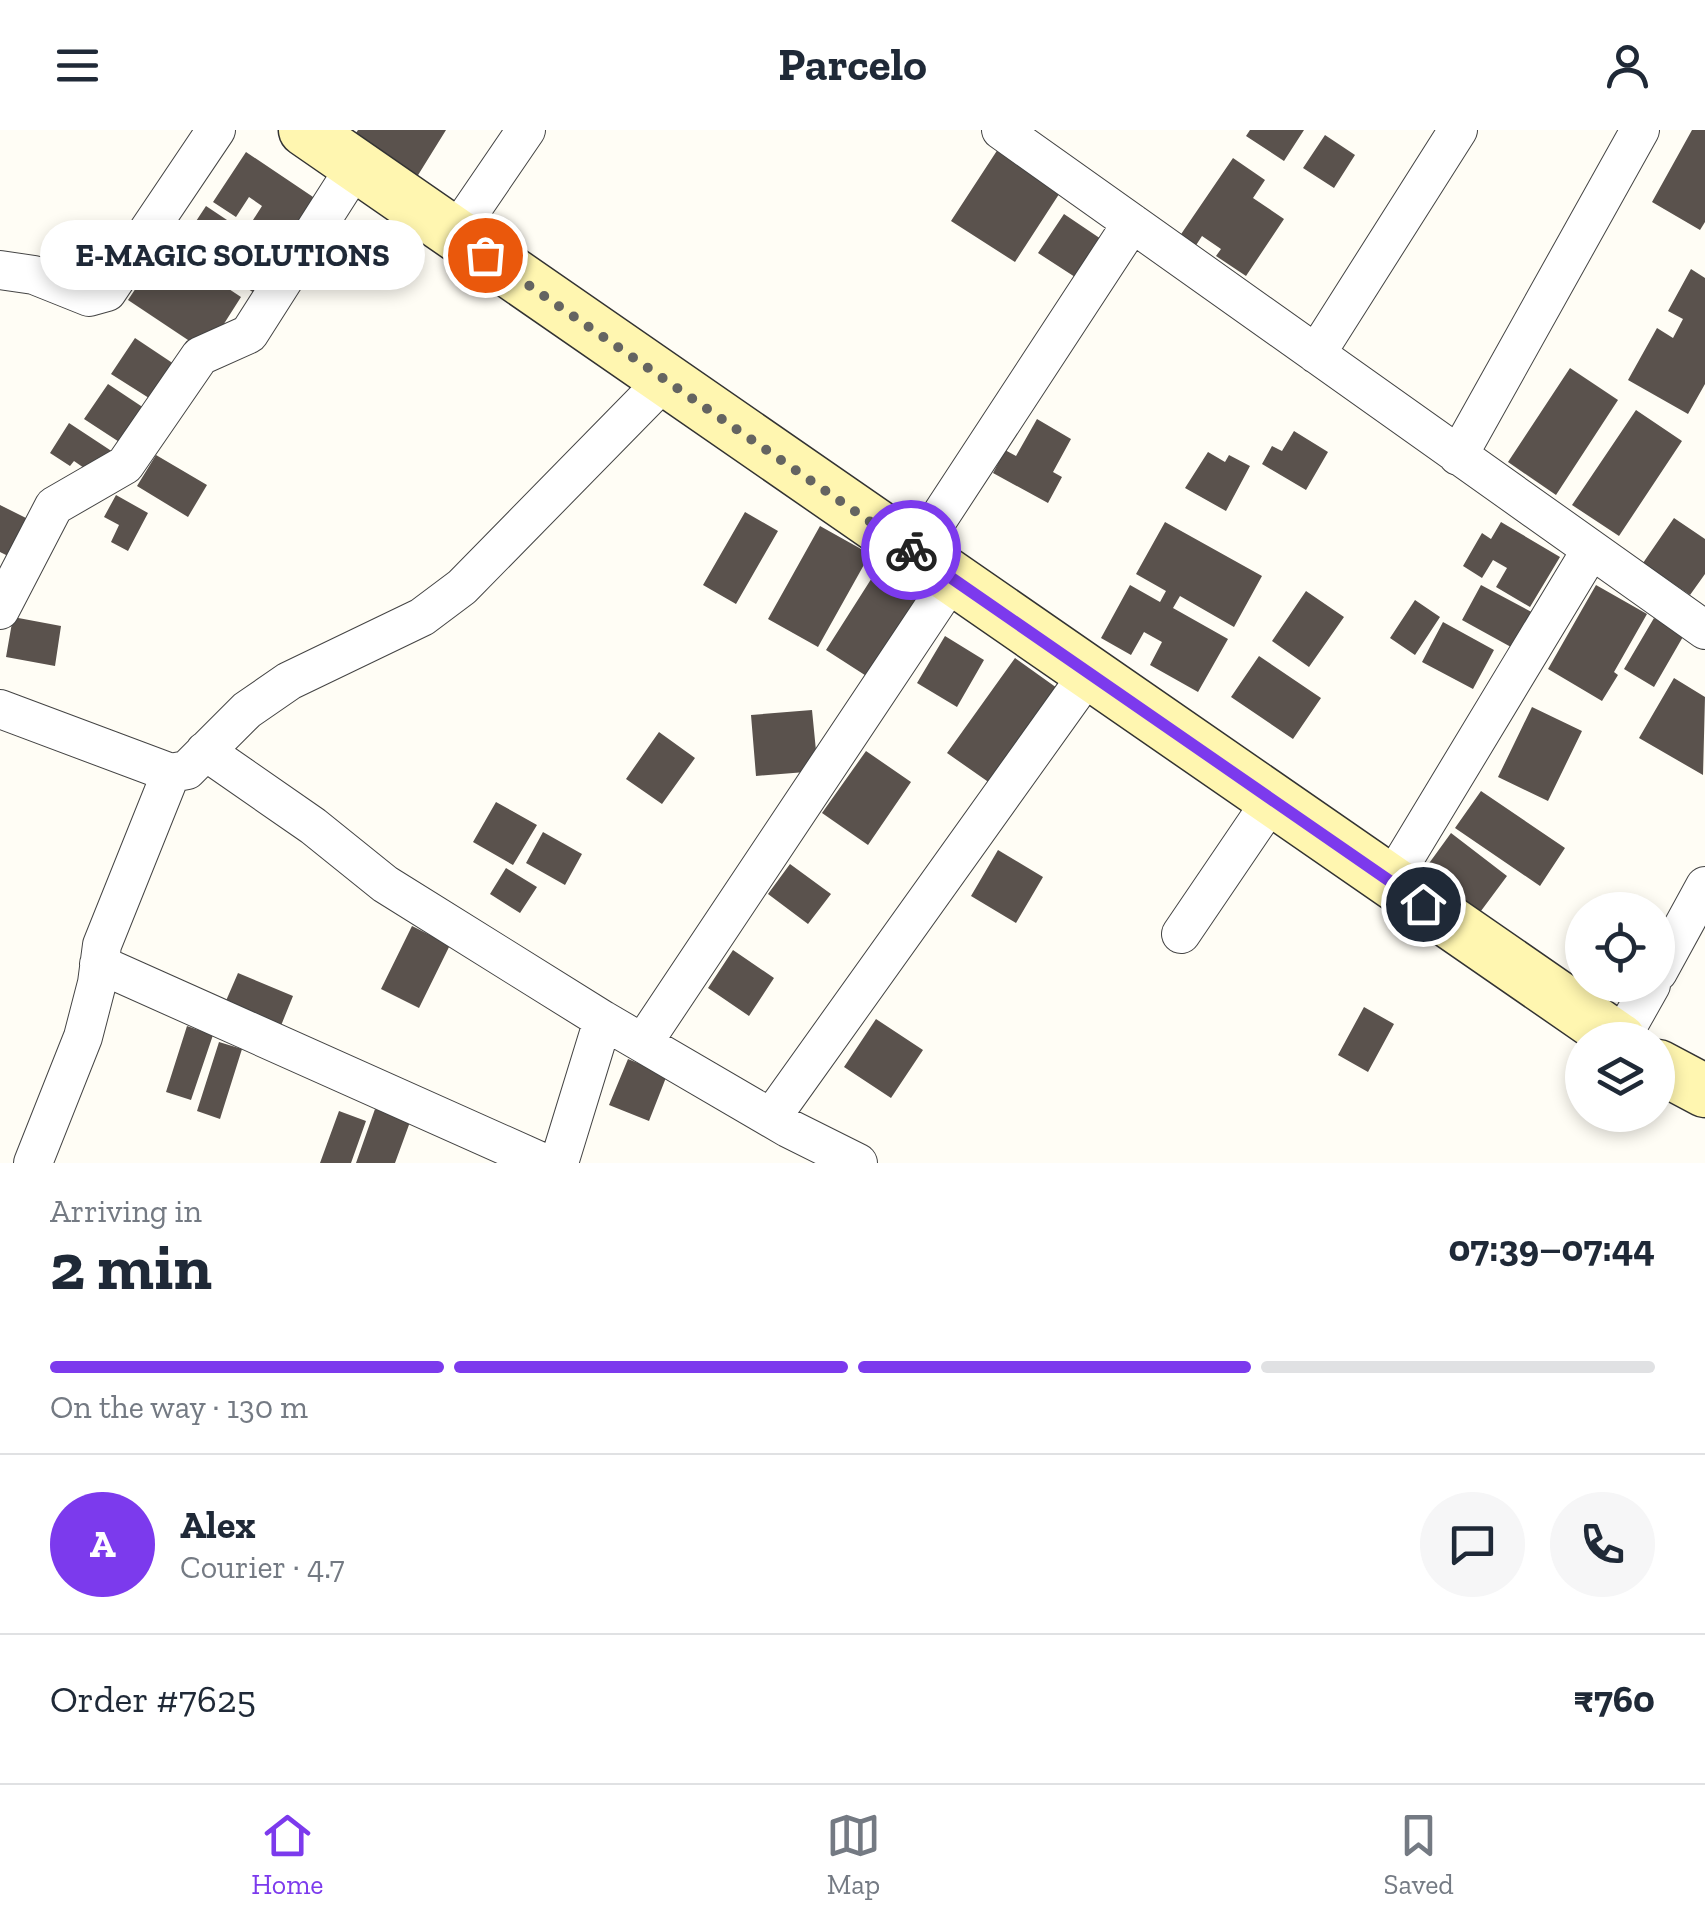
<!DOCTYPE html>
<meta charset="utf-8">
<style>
body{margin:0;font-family:"Zilla Slab",serif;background:#f6f6f7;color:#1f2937;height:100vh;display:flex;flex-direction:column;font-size:38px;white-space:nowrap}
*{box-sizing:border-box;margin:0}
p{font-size:32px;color:#747a83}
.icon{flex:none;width:55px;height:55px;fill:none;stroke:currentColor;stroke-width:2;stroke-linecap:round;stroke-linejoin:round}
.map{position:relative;height:1033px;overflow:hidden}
.panel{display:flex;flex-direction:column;background:#fff;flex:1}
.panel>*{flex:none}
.tools{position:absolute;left:1565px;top:762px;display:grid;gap:20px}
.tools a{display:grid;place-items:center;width:110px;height:110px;border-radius:50%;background:#fff;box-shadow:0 5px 15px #0003;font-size:50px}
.pin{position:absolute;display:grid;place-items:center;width:85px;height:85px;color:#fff;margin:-42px;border:5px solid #fff;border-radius:50%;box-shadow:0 2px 10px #0007}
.courier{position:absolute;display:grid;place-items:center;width:100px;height:100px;margin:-50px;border:8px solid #7c3aed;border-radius:50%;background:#fff;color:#222;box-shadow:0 2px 12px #0007}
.bubble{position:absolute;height:70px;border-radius:35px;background:#fff;box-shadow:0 5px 15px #0003;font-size:32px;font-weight:800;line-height:70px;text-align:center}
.headline em{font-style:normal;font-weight:800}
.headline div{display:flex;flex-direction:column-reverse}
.headline{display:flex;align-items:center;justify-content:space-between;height:170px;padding:0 50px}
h1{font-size:65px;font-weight:800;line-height:75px}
.bar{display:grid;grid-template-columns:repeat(4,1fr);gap:15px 10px;align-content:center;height:120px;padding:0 50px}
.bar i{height:12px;border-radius:8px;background:#e0e1e3}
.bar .current{background:#7c3aed}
.bar p{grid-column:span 4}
.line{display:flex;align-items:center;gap:25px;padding:0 50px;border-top:2px solid #e0e1e3}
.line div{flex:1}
.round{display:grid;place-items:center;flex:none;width:105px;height:105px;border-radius:52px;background:#f6f6f7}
header{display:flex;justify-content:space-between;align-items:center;height:130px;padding:0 50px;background:#fff;font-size:45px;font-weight:800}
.tab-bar{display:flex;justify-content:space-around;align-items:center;height:140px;border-top:2px solid #e0e1e3;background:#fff;font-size:28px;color:#747a83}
.tab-bar a{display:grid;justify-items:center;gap:5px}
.tab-bar .current{color:#7c3aed}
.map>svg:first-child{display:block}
.building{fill:#5a524d}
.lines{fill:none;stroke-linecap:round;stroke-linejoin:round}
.street-casing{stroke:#444;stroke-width:40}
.secondary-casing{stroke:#333;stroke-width:55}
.street{stroke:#fff;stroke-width:38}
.secondary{stroke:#fff6b0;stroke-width:52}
.done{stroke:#646461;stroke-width:10;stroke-dasharray:0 18}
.route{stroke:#7c3aed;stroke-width:12}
</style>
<header><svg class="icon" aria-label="menu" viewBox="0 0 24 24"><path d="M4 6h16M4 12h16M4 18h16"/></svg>Parcelo<svg class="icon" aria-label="person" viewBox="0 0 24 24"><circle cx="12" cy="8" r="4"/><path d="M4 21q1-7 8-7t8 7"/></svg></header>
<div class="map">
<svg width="1705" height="1033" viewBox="0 0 1705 1033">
<rect width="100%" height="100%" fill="#fffdf5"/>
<path class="building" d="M358,0H446L415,50L351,10Z
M1250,0H1304L1284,31L1246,6Z
M1692,0H1705V92L1700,100L1652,72Z
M1325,5L1355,25L1334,58L1303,38Z
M1000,16L1063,58L1015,132L951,91Z
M246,22L322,73L293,117L253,90L262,76L249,67L236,87L213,72Z
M1233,28L1265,50L1253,68L1284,89L1246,146L1216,126L1221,119L1202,106L1191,123L1175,113Z
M206,76L233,94L206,136L179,117Z
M1064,84L1101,109L1075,147L1038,123Z
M240,105L285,135L263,169L218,139Z
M164,116L241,167L206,222L128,170Z
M1691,139L1705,148V254L1688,284L1628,250L1657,198L1673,208L1683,189L1668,181Z
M135,208L183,240L160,275L111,244Z
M1570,238L1618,270L1556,365L1508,332Z
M108,254L153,284L130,319L84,289Z
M1636,280L1682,311L1619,406L1572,375Z
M1037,289L1071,309L1053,342L1062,347L1048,373L993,343L1005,320L1016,326Z
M69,293L113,322L97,347L74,331L70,336L50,323Z
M1294,301L1328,322L1306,360L1262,334L1272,316L1282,321Z
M1208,322L1225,332L1229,325L1250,336L1226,381L1185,358Z
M156,325L207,355L188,387L137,356Z
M116,365L148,383L128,421L111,412L119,395L104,387Z
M0,375L30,390L12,428L0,422Z
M745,382L778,401L736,474L703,455Z
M1674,388L1705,409V444L1690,465L1643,433Z
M1165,392L1262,446L1234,497L1180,466L1173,478L1228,509L1198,562L1150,535L1162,512L1144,502L1131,525L1101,508L1130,455L1160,472L1166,461L1136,444Z
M1501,392L1560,427L1530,477L1496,457L1507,438L1493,430L1482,448L1463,436L1482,403L1491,409Z
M820,396L870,424L818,517L768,489Z
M882,432L927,461L871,549L826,520Z
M1481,455L1539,486L1520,522L1462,490Z
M1596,455L1647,484L1614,542L1618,545L1602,571L1548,539Z
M1306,461L1344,487L1309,537L1272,511Z
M1415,470L1440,487L1415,525L1390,508Z
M13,487L61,496L55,536L6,527Z
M1654,488L1684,505L1654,557L1624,539Z
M1443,492L1494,520L1473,559L1422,532Z
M945,506L984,530L957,577L917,553Z
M1259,526L1321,568L1293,609L1231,567Z
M1015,528L1064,563L997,658L947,623Z
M1674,548L1705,567L1703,645L1639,608Z
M1532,577L1582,601L1548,671L1498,647Z
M812,580L818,641L756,646L751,585Z
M659,602L695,628L662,674L626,649Z
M866,621L911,652L868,715L822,683Z
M1481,661L1565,718L1540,756L1455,698Z
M496,672L537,695L513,735L473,712Z
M543,702L582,724L565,755L526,733Z
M1451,703L1507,746L1478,785L1422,743Z
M998,720L1043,747L1016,793L971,766Z
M790,734L831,764L808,794L768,764Z
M506,738L537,757L520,783L490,764Z
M412,796L450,815L419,878L381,859Z
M733,820L774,848L749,886L708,858Z
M238,843L293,866L278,903L222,880Z
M1364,877L1394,894L1368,942L1338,925Z
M876,889L923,920L891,968L844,937Z
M187,896L213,905L191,970L166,962Z
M219,912L242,919L220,989L197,981Z
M628,929L667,945L649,991L609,975Z
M375,979L410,992L395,1033H356Z
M339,981L366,991L351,1033H320Z"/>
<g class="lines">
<g class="street-casing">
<path id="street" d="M1001,0L1705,500
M455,104L526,0
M0,140L34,145L89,167L107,162L216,0
M1316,224L1458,0
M1458,326L1640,0
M916,423L1132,93
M0,480L54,376L125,335L200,226L249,204L356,36
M0,579L171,643L187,640L247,580L289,551L422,487L462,457L665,250
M205,621L313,696L385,754L603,890L788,998L858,1033
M1391,751L1591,420
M1181,804L1272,670
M99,834L544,1033
M1658,842L1705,756
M1620,910L1651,855
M643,913L953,448
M771,988L1089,543
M33,1033L83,907L97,853L102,815L171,643
M559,1033L603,890"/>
</g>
<g class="secondary-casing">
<path id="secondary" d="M305,0L1620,910
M1658,936L1705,961"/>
</g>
<use href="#street" class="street"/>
<use href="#secondary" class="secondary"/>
</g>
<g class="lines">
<path class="done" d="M485,125L911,420"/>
<path class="route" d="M911,420L1423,774"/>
</g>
</svg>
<div class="tools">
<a><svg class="icon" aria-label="locate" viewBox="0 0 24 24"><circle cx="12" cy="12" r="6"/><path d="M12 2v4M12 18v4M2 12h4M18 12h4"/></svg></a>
<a><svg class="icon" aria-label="layers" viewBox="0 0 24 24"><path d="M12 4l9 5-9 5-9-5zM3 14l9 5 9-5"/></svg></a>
</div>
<div class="pin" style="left:485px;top:125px;background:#ea580c"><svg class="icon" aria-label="bag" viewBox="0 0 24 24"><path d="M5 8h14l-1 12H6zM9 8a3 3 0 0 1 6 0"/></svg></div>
<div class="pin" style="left:1423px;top:774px;background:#1f2937"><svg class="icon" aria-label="home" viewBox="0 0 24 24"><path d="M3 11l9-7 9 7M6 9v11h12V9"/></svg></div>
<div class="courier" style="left:911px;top:420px"><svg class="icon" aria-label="bike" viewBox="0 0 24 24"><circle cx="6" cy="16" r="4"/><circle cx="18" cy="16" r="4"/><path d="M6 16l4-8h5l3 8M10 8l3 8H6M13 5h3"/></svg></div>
<div class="bubble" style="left:40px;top:90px;width:385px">E-MAGIC SOLUTIONS</div>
</div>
<section class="panel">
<div class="headline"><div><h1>2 min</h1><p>Arriving in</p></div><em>07:39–07:44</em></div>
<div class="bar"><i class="current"></i><i class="current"></i><i class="current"></i><i></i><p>On the way · 130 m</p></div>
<div class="line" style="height:180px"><b class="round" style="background:#7c3aed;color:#fff">A</b><div><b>Alex</b><p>Courier · 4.7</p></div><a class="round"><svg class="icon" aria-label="chat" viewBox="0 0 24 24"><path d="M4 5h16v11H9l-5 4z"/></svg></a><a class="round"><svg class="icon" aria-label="phone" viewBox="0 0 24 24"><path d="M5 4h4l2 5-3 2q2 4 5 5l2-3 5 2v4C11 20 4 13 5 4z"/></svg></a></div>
<div class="line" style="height:130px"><div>Order #7625</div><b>₹760</b></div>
</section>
<nav class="tab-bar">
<a class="current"><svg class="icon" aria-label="home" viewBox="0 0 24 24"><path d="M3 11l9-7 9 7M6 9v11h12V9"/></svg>Home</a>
<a><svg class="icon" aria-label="map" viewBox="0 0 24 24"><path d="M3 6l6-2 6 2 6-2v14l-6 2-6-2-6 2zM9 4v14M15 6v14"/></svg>Map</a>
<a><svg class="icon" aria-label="saved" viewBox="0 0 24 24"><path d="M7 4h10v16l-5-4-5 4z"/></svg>Saved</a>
</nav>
